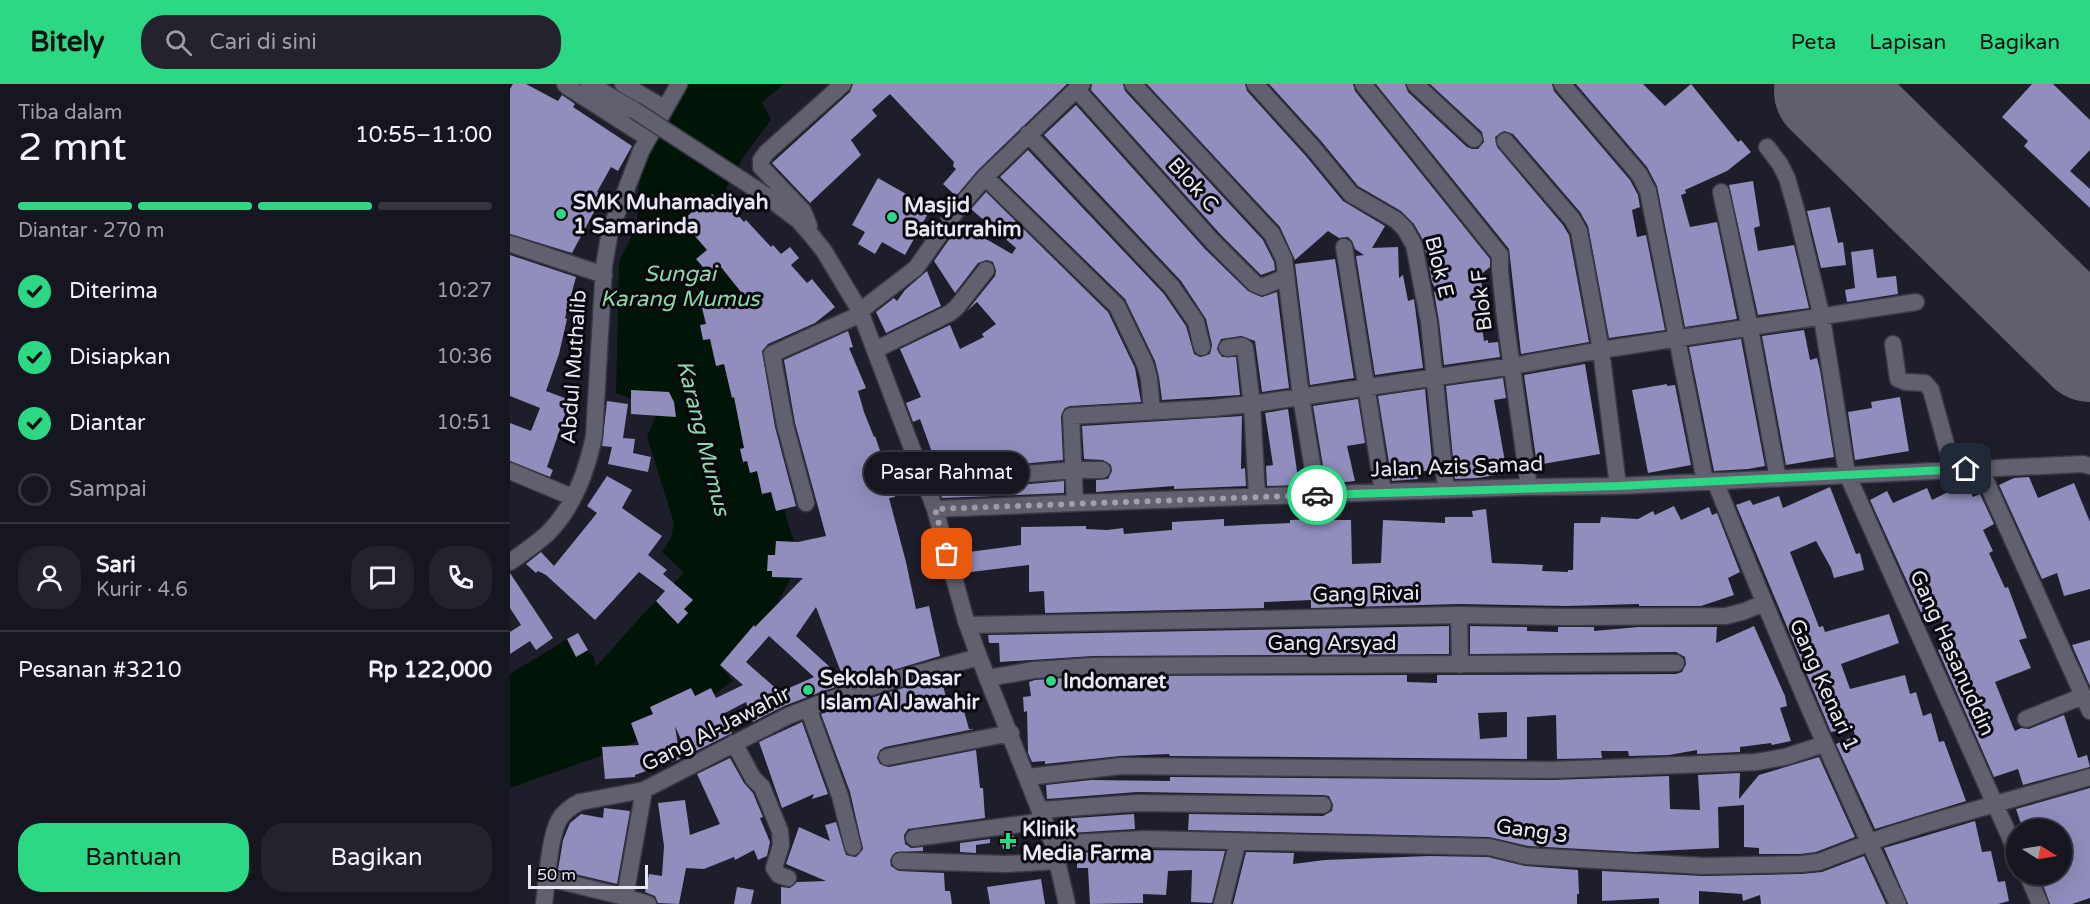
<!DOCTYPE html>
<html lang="id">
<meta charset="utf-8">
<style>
body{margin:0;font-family:"Varela Round",sans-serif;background:#23232d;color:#f1f3f6;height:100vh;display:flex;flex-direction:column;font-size:22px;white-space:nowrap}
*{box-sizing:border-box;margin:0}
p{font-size:20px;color:#9e9fa5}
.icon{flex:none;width:33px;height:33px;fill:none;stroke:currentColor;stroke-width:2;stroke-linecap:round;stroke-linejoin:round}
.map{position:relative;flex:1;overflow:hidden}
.sheet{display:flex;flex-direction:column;background:#161620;width:510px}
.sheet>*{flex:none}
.needle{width:39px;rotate:101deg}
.tools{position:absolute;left:1496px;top:735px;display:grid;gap:12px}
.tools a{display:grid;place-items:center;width:66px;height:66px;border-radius:50%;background:#161620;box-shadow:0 6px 24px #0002,0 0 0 2px #35353e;font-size:30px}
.scale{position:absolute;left:18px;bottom:15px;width:120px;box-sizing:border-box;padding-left:6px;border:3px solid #e8e8f1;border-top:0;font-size:16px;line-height:21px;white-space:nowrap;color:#e8e8f1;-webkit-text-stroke:4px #09080e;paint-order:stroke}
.pin{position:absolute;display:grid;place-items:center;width:51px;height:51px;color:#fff;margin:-26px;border-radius:12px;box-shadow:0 3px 9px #0006}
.courier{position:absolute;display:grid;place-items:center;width:60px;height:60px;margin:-30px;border:4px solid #2cd884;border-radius:50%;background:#fff;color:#222;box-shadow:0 2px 8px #0007}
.bubble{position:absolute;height:42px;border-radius:21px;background:#161620;box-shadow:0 6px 24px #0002,0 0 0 2px #35353e;font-size:20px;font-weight:600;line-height:42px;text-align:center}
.summary em{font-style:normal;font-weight:600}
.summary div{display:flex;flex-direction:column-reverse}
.summary{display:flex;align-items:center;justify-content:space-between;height:102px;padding:0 18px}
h1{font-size:39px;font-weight:600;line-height:45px}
.bar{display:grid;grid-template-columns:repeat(4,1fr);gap:9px 6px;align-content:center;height:72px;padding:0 18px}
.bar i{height:8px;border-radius:4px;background:#35353e}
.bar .on{background:#2cd884}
.bar p{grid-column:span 4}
.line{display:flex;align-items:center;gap:15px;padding:0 18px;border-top:2px solid #35353e}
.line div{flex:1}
.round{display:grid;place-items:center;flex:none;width:63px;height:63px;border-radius:24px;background:#23232d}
ol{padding:0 18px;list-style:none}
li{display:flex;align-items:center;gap:18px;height:66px}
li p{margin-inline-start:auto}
li .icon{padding:6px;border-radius:50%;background:#2cd884;color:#111;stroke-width:4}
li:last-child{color:#9e9fa5}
li i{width:33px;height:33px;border:3px solid #35353e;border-radius:50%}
.action{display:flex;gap:12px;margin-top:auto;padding:12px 18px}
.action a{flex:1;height:69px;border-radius:24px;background:#2cd884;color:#111;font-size:24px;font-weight:600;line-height:69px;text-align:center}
.action a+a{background:#23232d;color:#f1f3f6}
header{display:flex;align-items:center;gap:36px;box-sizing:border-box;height:84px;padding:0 30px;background:#2cd884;color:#111}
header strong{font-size:28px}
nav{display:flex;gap:33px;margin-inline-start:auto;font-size:21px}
.search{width:420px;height:54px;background:#23232d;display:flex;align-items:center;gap:15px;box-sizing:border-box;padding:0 21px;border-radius:24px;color:#9e9fa5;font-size:22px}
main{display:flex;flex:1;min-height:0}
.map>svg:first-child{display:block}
.water{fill:#001508}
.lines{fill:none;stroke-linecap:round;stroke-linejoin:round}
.runway{stroke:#60606c;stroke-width:108}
.building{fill:#918dbc;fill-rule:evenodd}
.minor-casing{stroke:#393843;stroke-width:19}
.minor{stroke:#61606f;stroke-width:16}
.minor-bridge-casing{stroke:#393843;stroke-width:19;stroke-linecap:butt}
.minor-bridge{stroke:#61606f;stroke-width:16}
.done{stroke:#a1a1ab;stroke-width:6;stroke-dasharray:0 10.8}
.route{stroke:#2cd884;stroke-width:8}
.poi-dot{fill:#2cd884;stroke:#09080e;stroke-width:2}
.labels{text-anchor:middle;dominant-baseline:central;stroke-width:6;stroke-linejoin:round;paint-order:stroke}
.street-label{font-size:21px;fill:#e8e8f1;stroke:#09080e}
.poi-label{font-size:21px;font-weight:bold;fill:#e8e8f1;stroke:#09080e;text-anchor:start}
.water-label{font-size:22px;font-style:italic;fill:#8dd7a8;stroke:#09080e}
</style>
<header>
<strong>Bitely</strong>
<div class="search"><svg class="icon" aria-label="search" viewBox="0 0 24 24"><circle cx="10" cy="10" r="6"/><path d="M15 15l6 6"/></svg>Cari di sini</div>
<nav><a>Peta</a><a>Lapisan</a><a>Bagikan</a></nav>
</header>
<main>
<section class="sheet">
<div class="summary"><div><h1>2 mnt</h1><p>Tiba dalam</p></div><em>10:55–11:00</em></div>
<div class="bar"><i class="on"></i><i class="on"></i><i class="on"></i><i></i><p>Diantar · 270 m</p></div>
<ol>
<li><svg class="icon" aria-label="check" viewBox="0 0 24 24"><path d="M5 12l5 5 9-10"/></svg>Diterima<p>10:27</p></li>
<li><svg class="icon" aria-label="check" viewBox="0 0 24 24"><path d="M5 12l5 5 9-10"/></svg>Disiapkan<p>10:36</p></li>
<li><svg class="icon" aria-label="check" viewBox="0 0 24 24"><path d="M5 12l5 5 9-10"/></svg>Diantar<p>10:51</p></li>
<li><i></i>Sampai</li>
</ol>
<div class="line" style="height:108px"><a class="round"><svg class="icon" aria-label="person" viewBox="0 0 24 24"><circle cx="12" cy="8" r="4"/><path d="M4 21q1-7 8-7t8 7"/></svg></a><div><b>Sari</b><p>Kurir · 4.6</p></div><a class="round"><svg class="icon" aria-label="chat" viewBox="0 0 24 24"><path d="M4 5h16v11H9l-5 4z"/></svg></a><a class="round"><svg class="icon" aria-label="phone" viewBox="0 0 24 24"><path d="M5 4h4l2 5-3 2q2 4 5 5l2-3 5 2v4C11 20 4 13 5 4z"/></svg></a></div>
<div class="line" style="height:78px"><div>Pesanan #3210</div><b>Rp 122,000</b></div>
<div class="action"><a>Bantuan</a><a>Bagikan</a></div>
</section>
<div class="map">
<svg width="1580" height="820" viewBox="0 0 1580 820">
<rect width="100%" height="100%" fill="#1e1d2a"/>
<path class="water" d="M172,0H274L252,18L261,36L232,75L201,133L246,199L230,229L277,436L287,465L286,486L264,525L212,584L223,597L166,637L110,665L0,704V590L59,554L84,572L86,583L135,528L174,489L152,468L161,454L164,439L137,353L149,325L106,309L109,178L127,141L129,102L133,73Z"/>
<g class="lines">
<path class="runway" d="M1318,7L1580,264"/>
</g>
<path class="building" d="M3,0H16L48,17L52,11L65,20L63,23L122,62L108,87L101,83L87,108L93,111L62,169L0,150V5Z
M343,0H557L468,86L446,112L433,100L446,85L443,82L444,78L380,10L362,26L367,32L341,56L351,71L300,119L262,79L340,8Z
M582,0H613L615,7L753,156L764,178L765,186L751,191L711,151L581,6Z
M637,0H735L737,7L795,71L833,117L875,142L862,164L888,163L889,194L893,191L898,217L904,215L913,284L865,291L846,172L854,171L845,165L842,157L838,153L829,154L818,147L785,176L770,143Z
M759,0H843L845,7L980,175V183L970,191L975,221L969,223L974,257L978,256V259L988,258L990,273L934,281L929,237L924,208L927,207L922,198L918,176L920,175L916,170L913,156L904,140L891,127L848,102L811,57Z
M866,0H895L898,8L957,63L962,65H968L974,58L972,48L920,0H1042L1044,7L1120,96L1128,111L1130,123L1122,126L1127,153L1136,151L1155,246L1099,254L1078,142L1070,128L1003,50L994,47L985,53L987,63L1053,141L1059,151L1079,258L1011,270L999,165Z
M1066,0H1133L1155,22L1181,0L1228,58L1231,56L1241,68L1217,87L1175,106L1176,109L1171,111L1180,143L1207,138L1227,235L1175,243L1147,102L1137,83Z
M1522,0H1543L1580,36V66L1560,87L1580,105V124L1514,62L1518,57L1492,33Z
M566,21L695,165L738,207L752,213L767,208L779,304L752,308L745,257L731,252L711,255L707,265L712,273H726L730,311L652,316L649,293L645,277L615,215L490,93L518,66L654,210L676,242L684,270L690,273L700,270L702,261L696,235L671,197L534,51Z
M368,94L421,124L395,171L372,158L365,170L348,160L355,148L342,141Z
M1243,97L1250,142L1244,144L1248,167L1284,161L1299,224L1248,231L1219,101Z
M476,108L598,228L625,284L631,318L560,322L555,324L551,332L553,376L425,388L421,375L424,374L410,335L403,338L396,319L411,313L390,265L440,241L450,265L474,253L472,250L486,240L467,218L457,227L485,192L486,187L483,178L477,176L468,179L445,209L424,177L450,140L502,170L506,164L461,125Z
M202,110L215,125L219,121L234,138L236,136L261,163L263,161L271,170L280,163L289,174L281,181L297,199L302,195L325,223L305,239L258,260L252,267L265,343L286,422L266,427L261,408L252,410L247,387L240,389L237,377L233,378L230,365L234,364L224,313L222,314L214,280L206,282L200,255L193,256L190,241L196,240L192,224L235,213L211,183L204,190H199L186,175L197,166L172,137Z
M1320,123L1328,159L1333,158L1336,181L1311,184L1297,127Z
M1363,165L1367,194L1386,192L1388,210L1337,218L1335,206L1345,204L1341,168Z
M0,171L66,193L55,234L57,235L49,270L36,307L60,316L37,383L43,386L40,393L0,377V339L21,347L30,324L0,312Z
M825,175L844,294L800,301L785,180Z
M417,187L431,222L376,249L366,228L384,214L387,217L395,206Z
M1294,246L1300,276L1307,274L1310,286L1324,373L1276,381L1252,252Z
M338,247L343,263L339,264L356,304L348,307L354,328L364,353L365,352L377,387H379L385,413L379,414L396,478L406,525L419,522L430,572L316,606L274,622L243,638L236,618L213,630L222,649L178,671L165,642L170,675L125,691V693L95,695L92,663L129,661L121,639L143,630L140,623L181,604L185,612L201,604L206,614L233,601L210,581L244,541L245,543L293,494L262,493V487H257L258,471H265L266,457L288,458L316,452L285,339L274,276ZM306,523L334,596L286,552ZM259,552L304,593L270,608L236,578Z
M1231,255L1255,382L1238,385L1204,387L1179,263Z
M1075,280L1090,370L1027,381L1014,291Z
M993,294L996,314L984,316L997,389L968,394L945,395L936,302Z
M1157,300V302L1165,301L1181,381L1138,389L1122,306Z
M915,305L923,386L907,388L908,395L882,397L868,312Z
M121,306L159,308L164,318L166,333L121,330Z
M1390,313L1399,367L1345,376L1338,328L1362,324L1361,318Z
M848,315L855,359L837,362L845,397L816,400L803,322Z
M97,317L118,320L113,354L125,355L123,369L141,373L138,388L98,380L102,363L92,362Z
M778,325L789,401L757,402L756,382L763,381L755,329Z
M732,332L731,385L735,384L736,402L664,405V402L586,408V396L598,395L602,387L601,381L593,376L574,375L572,342Z
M97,392L122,406L112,424L152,452L138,471L157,486L153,490L183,516L174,525L178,529L168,540L146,517L155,507L129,488L85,536L36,491L28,487L26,489L16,480L31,468L44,482L87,429L77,422Z
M1519,393L1528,414L1564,399L1580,438V505L1554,512L1547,489L1532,495L1489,401L1504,394Z
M554,397V409L432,414L430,408Z
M1456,399L1463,413L1470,410L1484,440L1473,446L1483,467L1479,469L1495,504L1498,503L1517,554L1509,556L1521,584L1485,598L1503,643L1505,647L1511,644L1519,645L1554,631L1568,674L1577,671L1580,683L1513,701L1508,685L1484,693L1428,566L1434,564L1432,529L1414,535L1360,416L1377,407L1383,419L1417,404L1422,416Z
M1320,403L1346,470L1350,469L1354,486L1324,494L1321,484L1306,457L1280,468L1309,543L1313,542L1315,548L1379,530L1389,559L1331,580L1340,605L1395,591L1400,610L1406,608L1413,632L1421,629L1429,658L1434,657L1456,717L1365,745L1326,660L1345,652L1343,644L1321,648L1226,421L1240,416L1243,421L1269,412L1273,424Z
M1164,422L1171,436L1199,423L1202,431L1207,429L1230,488L1218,494L1224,511L1191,522H1129V520L1057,522L949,520L801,524V516L754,518V524L535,529L534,507L519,508V481L461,488L459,468L511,461V443L576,442V445L597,446L613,444L614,450L662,446V438L714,435V442L780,439V436L807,435L808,431L820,432V436H841L842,480L871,479L873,436L935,439V433H963L962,427L976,425L982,479L1033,481L1032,487L1058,488V486H1063L1064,439H1090L1091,433L1128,435L1143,427L1145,431Z
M0,489L43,554L26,566L20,557L0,570V548L11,541L0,524Z
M939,542V570L583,572L490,578L489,559H479L478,551Z
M960,542L1017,543V547L1048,548V543H1084V547L1128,543H1207L1206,559L1244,542L1275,612L1277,622L1270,624L1281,657L1262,661L1261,659L1230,663V668L1187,670V666L1159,671L1119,672L1118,667H1091L1092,674L1047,675L1046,631L1017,633V675L660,672L659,670L610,672L535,680V677L522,678L518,669L517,627L514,628L513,613L521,612L519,598L525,596L583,592L897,591V598L927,599V591L1166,590L1172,588L1176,580L1175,573L1166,568L960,570ZM997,628V653L970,655L968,629Z
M68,549L78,566L66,573L57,555Z
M1580,556V602L1562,561Z
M431,594L436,613L449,609L459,645H464L375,663L370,666L367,674L370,680L379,683L466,666L470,704H473L475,734L398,745L394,751L395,760L401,764L413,763V767L386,768L380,776L381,782L389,787L434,789L435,807H440L442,820H271V803L280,804L287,798L316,797L276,780L289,743L320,757L315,741L326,738L336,771L346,773L353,765L340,708L311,630L386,606Z
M292,638L318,710L302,715L304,710L272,724L249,658Z
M1309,673L1345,753L1306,768L1290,770H1249V764L1234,763V721L1208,723L1209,764L1126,768L1018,762L979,753L678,746L679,730L813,732L822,727L823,721L819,712L813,711L627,708L537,715L536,701L581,696L660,697V693L1042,696L1159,692L1160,725L1190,726L1188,691L1230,689L1229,715L1249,691Z
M220,674L234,699L243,709L253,733L250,734L260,758L257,772L248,776L244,766L225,776L224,773L194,785L176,784L169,820L148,819L145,812L135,808L139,790L152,792L154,762L148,719L175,716L180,751L210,740L187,690Z
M1580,704V814L1562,820H1540L1529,790H1551V746H1513L1506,725Z
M94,724L120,727L107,800L48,786L53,756L60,739L71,730L93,734Z
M624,730L625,745L560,749L559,739L550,740V735Z
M1465,737L1472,768L1481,767L1488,798L1495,797L1499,817L1488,820H1398L1374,764Z
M504,752L506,762L493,765L490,753Z
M480,755V759L466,761V769L450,768V759Z
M635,766L715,767L702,819L681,818L682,786L658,787L656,811L633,810V819L580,820L578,784H567V769Z
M736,768L784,769L783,780L815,776L919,772L978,773L1015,782L1068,786L1069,810H1067V820H723Z
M1354,772L1376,820H1251L1250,811L1233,817L1232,810L1189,807V820H1149V814L1092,817V787L1194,792L1291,790L1312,788Z
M531,795L535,820H480L477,803Z
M227,803L244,806L241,820H224Z"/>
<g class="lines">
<g class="minor-casing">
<path id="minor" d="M55,0L58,3L138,54
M79,0L124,26
M113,0L154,24
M623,0L762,150L774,175L791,313L807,410
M745,0L803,64L841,110L886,136L895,145L904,161L919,238L936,406
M853,0L990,171V186L995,234L1019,403
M905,0L964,55
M1052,0L1129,90L1138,107L1195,397
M566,5L703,158L745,200L752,203L776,193
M518,50L662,203L686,238L692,263
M995,57L1062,135L1069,147L1091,266L1108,402
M1257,63L1270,80L1277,94L1287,129L1312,234L1337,390L1506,767
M475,93L607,222L635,280L639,294L642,327
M1211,108L1240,244L1268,395
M255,111L289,137L302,152L314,167L350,227L425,425L456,537L469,573L543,760L557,820
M299,142L293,127L251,83V76L257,68L333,0
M1,160L94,191
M834,163L873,408
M350,227L406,184L447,126L475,93L572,0
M1383,260L1388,295L1396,298L1415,299L1421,306L1443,386
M717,264L732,262L735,264L742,320L747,412
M365,266L440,229L447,223L476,186
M1470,384L1580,627
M0,387L62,413
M1205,397C1262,540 1322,681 1388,820
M416,401L431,397L564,386H592
M296,419L275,341L262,270L351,230
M565,419L561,332L703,324L742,320L1003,282L1091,266L1406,218
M425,425L565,419L1019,403L1108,402L1573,380L1580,382
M0,478C13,469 26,460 38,449C63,424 77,386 84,352L94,182L100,147L131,67L169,0
M949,531L950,581
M458,541L949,531L1057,533L1216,532L1235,527L1254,519
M478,594L524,586L583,582L1166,579
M298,624L330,712L343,763
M1516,635L1573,612
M224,659L243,694L252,703L270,747L271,761L264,784L269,791L278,794
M377,673L501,649
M518,693L611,682L1042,686L1246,678L1275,673L1314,660
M134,706L115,813L138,820
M531,726L627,719L813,721
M404,754L535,737
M543,760L635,755L979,763L1016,772L1032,773L1194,782L1291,780L1309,778L1374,753L1415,740L1580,693
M390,777L497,780L547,777
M1517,790L1530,820
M38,794L115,813
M34,820C37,798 39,754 49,736C54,727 62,722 70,718L134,706L278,632L319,616L383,596L469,573
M712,820L728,757"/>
</g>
<use href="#minor" class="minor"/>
<g class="minor-bridge-casing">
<path id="minor-bridge" d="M124,26L255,111"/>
</g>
<use href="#minor-bridge" class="minor-bridge"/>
</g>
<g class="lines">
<path class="done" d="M437,470L425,425L807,411"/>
<path class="route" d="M807,411L1108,402L1456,385"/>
</g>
<g class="poi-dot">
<circle cx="51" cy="130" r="6"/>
<circle cx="382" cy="133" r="6"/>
<circle cx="541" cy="597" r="6"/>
<circle cx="298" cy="606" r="6"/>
<path d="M495 748h6v6h6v6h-6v6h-6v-6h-6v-6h6z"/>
</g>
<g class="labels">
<g class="street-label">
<text transform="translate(683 101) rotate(48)">Blok C</text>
<text transform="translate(929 183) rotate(76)">Blok E</text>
<text transform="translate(972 216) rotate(-96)">Blok F</text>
<text transform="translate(64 283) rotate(-86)">Abdul Muthalib</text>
<text transform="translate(947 383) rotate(-2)">Jalan Azis Samad</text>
<text transform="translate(856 510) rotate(-1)">Gang Rivai</text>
<text x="822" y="559">Gang Arsyad</text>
<text transform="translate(1442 569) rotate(66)">Gang Hasanuddin</text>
<text transform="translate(1314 601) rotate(66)">Gang Kenari 1</text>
<text transform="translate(206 645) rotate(-27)">Gang Al-Jawahir</text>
<text transform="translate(1022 747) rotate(8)">Gang 3</text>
</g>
<g class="poi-label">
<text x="63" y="118">SMK Muhamadiyah<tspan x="63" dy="24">1 Samarinda</tspan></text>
<text x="394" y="121">Masjid<tspan x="394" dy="24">Baiturrahim</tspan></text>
<text x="310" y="594">Sekolah Dasar<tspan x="310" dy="24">Islam Al Jawahir</tspan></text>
<text x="553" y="597">Indomaret</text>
<text x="512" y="745">Klinik<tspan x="512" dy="24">Media Farma</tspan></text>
</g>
<g class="water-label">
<text x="170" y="190">Sungai<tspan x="170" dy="25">Karang Mumus</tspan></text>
<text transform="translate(193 354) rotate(76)">Karang Mumus</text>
</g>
</g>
</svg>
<div class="tools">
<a><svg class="needle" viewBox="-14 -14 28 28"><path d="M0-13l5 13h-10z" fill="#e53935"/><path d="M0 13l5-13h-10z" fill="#9e9fa5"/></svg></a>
</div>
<div class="scale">50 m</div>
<div class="pin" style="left:437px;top:470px;background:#ea580c"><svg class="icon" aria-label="bag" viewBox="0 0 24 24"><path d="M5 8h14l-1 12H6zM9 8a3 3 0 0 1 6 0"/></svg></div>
<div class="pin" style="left:1456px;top:385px;background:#1f2937"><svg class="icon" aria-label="home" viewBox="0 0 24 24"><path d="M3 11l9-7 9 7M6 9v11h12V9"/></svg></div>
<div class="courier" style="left:807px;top:411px"><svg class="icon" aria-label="car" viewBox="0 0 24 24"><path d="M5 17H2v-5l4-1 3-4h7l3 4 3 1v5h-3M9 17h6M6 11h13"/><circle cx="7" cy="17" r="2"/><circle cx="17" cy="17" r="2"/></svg></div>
<div class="bubble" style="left:354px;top:368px;width:165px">Pasar Rahmat</div>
</div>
</main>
